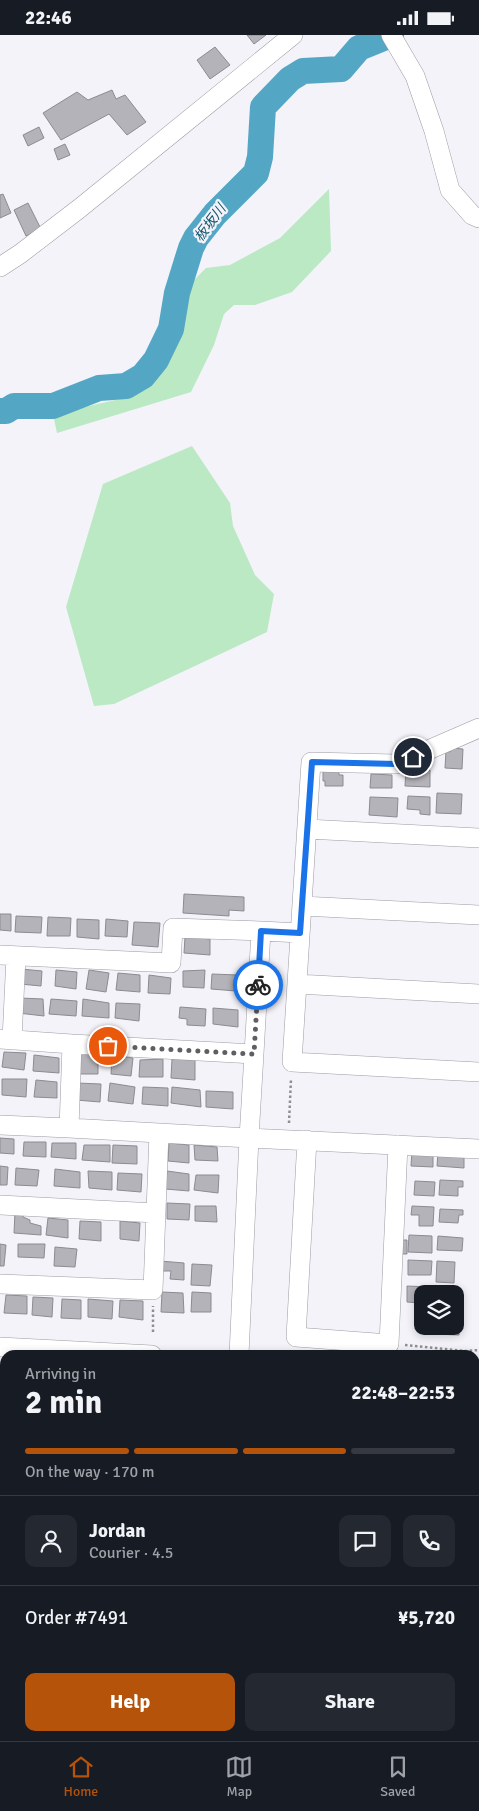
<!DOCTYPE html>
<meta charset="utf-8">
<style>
body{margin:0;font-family:Signika,"Noto Sans JP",sans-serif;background:#242831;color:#f1f3f6;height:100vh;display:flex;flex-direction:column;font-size:19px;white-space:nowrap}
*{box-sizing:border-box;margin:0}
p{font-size:16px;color:#9ea1a6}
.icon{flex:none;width:28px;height:28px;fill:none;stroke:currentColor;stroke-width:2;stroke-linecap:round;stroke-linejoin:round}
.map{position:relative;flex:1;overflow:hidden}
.side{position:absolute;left:0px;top:1315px;width:480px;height:391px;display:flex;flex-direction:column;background:#171b24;border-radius:15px 15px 0 0;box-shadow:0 2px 8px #0003}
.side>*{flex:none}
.buttons{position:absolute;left:414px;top:1250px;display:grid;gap:10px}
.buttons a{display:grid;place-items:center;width:50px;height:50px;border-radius:10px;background:#171b24;box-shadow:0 2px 8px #0003;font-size:25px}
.pin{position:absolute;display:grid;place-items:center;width:42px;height:42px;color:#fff;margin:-21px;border:2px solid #fff;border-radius:50%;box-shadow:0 1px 5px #0007}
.courier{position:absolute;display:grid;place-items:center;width:50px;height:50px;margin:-25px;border:4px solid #1a73e8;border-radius:50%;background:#fff;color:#222;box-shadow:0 1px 6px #0007}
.summary em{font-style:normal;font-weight:700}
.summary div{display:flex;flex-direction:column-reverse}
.summary{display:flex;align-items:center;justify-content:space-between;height:85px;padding:0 25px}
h1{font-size:32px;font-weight:700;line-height:38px}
.bar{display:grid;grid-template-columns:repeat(4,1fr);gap:8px 5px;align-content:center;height:60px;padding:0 25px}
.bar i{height:6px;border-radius:4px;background:#363941}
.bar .selected{background:#b45309}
.bar p{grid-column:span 4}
.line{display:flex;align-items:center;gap:12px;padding:0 25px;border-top:1px solid #363941}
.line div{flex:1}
.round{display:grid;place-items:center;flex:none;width:52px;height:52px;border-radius:10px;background:#242831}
.button{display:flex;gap:10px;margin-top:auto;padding:10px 25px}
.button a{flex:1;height:58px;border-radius:10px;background:#b45309;color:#fff;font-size:20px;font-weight:700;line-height:58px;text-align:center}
.button a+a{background:#242831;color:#f1f3f6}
.status{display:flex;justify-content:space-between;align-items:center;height:35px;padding:0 25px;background:#171b24;direction:ltr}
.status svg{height:14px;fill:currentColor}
.dock{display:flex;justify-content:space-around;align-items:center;height:70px;border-top:1px solid #363941;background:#171b24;font-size:14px;color:#9ea1a6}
.dock a{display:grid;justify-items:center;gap:2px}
.dock .selected{color:#b45309}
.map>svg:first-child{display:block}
.green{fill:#bae9c3}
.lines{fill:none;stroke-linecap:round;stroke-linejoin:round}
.river{stroke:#54a6c5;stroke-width:26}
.building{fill:#b3b3b9;stroke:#8b8b91}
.minor-casing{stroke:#9c9ca2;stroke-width:20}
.path{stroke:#8f8f93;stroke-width:2.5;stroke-dasharray:2.5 2.5;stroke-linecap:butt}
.minor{stroke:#fff;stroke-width:19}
.done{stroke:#5f5f63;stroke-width:5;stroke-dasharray:0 9}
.route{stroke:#1a73e8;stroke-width:6}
.labels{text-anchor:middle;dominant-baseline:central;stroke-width:4.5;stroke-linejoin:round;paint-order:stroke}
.water-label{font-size:14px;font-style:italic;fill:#14576d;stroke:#f3f3f9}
</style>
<div class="status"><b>22:46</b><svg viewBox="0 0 49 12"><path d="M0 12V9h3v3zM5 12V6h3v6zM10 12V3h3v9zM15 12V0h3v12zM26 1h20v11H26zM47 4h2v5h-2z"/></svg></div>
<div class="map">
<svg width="479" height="1706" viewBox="0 0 479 1706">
<rect width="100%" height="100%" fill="#f3f3f9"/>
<path class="green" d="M329,154L331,216L292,257L255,270H234L224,279L214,310L191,357L57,398L53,379L120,364L156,343L192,247L206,233L230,230L280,203Z
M192,411L230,468L233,491L255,540L274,559L267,597L114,669L94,671L66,572L103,449Z"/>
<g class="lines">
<path class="river" d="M0,376H6L14,371H53L99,353L126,351L143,341L156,325L171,294L177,258L191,213L196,203L215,179L256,138L260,122L263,72L290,44L303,36L341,34L359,13L391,0"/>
</g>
<path class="building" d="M247,0H266L254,9Z
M215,12L230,30L210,44L197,25Z
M112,55L116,64L125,60L146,87L127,100L109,79L61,105L43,78L77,57L88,65Z
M39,92L44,103L28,111L23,100Z
M65,109L70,120L58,125L54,114Z
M3,159L11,178L0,183V160Z
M28,168L41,194L26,201L14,175Z
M450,713L463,714L462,734L445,733L446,716L450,717Z
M406,734L430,735V752L405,751Z
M323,736L339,737V740H343V751H325V746H323Z
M371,739L392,740V753H370Z
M437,758L462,759L461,779L436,778Z
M408,761L430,762V780L420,779V775L407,774Z
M370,762L398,763L397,782L369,780Z
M184,859L244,862V876L229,875V881L183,878Z
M0,879H11V896L0,895Z
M16,881L42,882L41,898L15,897Z
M48,882L71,883L70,901H47Z
M77,884L99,885V904L77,902Z
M106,884L128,886L127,902L105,901Z
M134,887L160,888L158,912L132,910Z
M185,902L210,904V920L184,918Z
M21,934L42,936L41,951L20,949Z
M56,935L77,937L76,954L55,951Z
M89,935L109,938L106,957L86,954Z
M205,935L204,953L183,952V936Z
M118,938L140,940V957L116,955Z
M212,939L238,940L236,956L211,954Z
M149,940L171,943L170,959L148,958Z
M20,963L43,964L44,981L18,978Z
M51,964L77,966L76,981L49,979Z
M83,964L109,968V983L82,981Z
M116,968L140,969L139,986L115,983Z
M180,972L206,974L205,991L187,990V984L179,983Z
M213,973L238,975V992L213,989Z
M4,1017L26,1018L24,1035L2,1032Z
M81,1018L98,1020V1039H79Z
M34,1020L59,1023V1038L33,1036Z
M112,1020L133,1023L131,1041L111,1039Z
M163,1024V1042H139L140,1025Z
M172,1024L195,1025V1045L171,1043Z
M2,1044H27L26,1062L2,1060Z
M36,1045L57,1047V1063L34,1062Z
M77,1048L101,1049L100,1067L76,1065Z
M110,1048L135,1052L133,1069L108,1066Z
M143,1052L168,1053V1071L142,1069Z
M172,1052L200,1055L201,1072L171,1068Z
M206,1056L233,1057V1074L206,1072Z
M0,1103L14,1104V1119L0,1118Z
M24,1107H46V1122L23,1121Z
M52,1108H76V1124L51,1122Z
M169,1108L189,1110V1128L168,1126Z
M84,1110H110V1127L82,1125Z
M113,1110L137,1111V1129L112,1128Z
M194,1110L217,1112L218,1126L195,1125Z
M412,1115L433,1116V1132L411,1131Z
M438,1117L464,1119V1133L437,1131Z
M0,1131L8,1132L7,1150H0Z
M16,1133L39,1135L37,1151L15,1150Z
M55,1134L80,1137V1153L54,1151Z
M88,1136L112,1137V1155L89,1153Z
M167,1136L189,1139V1156L165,1154Z
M118,1138L142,1139L141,1157L117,1155Z
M196,1140H219L218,1158L194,1155Z
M440,1145L463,1146V1152H458V1161L439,1160Z
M415,1146L435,1147L434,1161L414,1160Z
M167,1168L190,1169L189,1185L167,1184Z
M195,1171H216L217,1187L195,1186Z
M412,1171L434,1172L433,1191H419V1180H411Z
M440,1174L463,1175V1180H459L458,1188L439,1187Z
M15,1177H23V1182L30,1185V1188L41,1191V1200L14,1198Z
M48,1183L68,1185V1203L46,1200Z
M80,1186L101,1187V1206L79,1204Z
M120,1186L140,1188L139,1206L120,1204Z
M409,1200L432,1201V1218L408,1217Z
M438,1201L463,1203L462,1216L437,1215Z
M397,1205H407V1219H397Z
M0,1209L6,1210L4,1231H0Z
M18,1209H45L44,1223L18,1222Z
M55,1212L77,1214L75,1232L54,1231Z
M408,1225L432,1226L431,1240H408Z
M160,1226L184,1228V1245L170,1244L171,1236H160Z
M437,1226L455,1227L454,1248L436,1247Z
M192,1229L212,1230L210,1251L191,1250Z
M407,1251L430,1252L429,1259H422V1268L407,1267Z
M435,1254L460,1255V1265L455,1264V1259H434Z
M162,1257L183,1258L184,1278L161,1277Z
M192,1257L211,1258V1277H191Z
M6,1260L27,1261V1279L4,1278Z
M33,1262L53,1263L52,1282L32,1280Z
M62,1264L81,1265V1284L61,1283Z
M88,1264L113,1266L112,1284L88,1282Z
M120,1265L143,1266V1285L119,1282Z
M455,1283H460L459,1300L433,1299V1291H455Z
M0,1339H5V1354H0Z
M475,1402L479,1403V1425H475Z
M475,1434H479V1452H475Z
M475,1639H477V1643H479V1655H475Z
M475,1665L479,1666V1680H475Z
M9,1701H33V1706H8Z
M57,1701H83V1706H57Z
M89,1701H113V1706H88Z
M126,1701H155L154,1706H126Z
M162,1701H192V1706H162Z
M246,1701H271L270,1706H246Z
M285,1701H300V1705L307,1706H285Z
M318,1701L334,1702L333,1706H318Z
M348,1703L365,1704V1706H348Z"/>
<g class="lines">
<g class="minor-casing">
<path id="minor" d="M391,0L415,41L434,96L450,155L472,180L479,183
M0,232L20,219L80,173L293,0
M479,693L396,729L311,727L292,1027L479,1037
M307,794L479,803
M302,871L479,880
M261,896L300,898
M0,920L171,928L173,893L261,896L254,1019L72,1009
M297,949L479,959
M0,1004L72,1009L69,1093L0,1090
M12,1005L16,921
M69,1093L249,1103L254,1019
M307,1105L296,1302L389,1309L398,1110
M0,1170L156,1178
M0,1249L153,1255L159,1098
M0,1312L152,1320
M239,1320L249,1103L479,1114
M475,1335H479
M0,1381L5,1382
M475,1392L479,1393
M475,1470H479
M475,1546H479
M475,1623H479
M0,1672L5,1673
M475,1700H479
M45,1706V1701
M218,1706V1701
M413,1706V1701"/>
</g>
<path class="path" d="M289,1088L291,1044
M153,1297V1271
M405,1310L466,1316L479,1315
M0,1533H5"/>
<use href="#minor" class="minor"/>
</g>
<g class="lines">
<path class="done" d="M108,1011L254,1019L258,950"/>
<path class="route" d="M258,950L261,896L300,898L312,727L396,729L413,722"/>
</g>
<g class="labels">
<g class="water-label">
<text transform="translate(210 188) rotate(-53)">板坂川</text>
</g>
</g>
</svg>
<div class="buttons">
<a><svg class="icon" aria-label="layers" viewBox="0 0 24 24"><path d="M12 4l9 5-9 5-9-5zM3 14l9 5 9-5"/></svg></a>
</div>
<div class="pin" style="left:108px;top:1011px;background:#ea580c"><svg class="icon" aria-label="bag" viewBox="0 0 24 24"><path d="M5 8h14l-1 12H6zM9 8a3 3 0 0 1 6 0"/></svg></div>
<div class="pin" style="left:413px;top:722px;background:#1f2937"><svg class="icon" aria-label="home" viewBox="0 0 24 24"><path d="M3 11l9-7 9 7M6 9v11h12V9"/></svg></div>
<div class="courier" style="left:258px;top:950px"><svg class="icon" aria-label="bike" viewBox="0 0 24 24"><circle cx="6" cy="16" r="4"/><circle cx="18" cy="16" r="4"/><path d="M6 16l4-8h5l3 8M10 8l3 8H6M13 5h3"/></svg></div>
<section class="side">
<div class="summary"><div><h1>2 min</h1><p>Arriving in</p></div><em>22:48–22:53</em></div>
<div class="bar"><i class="selected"></i><i class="selected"></i><i class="selected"></i><i></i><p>On the way · 170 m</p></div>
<div class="line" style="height:90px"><a class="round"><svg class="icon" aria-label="person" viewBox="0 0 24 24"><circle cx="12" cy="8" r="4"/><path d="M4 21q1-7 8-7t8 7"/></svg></a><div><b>Jordan</b><p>Courier · 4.5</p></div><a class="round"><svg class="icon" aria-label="chat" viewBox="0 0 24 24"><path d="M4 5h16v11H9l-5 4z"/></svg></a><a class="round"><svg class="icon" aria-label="phone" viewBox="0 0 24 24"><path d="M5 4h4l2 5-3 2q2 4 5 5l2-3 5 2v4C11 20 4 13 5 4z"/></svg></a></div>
<div class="line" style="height:65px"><div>Order #7491</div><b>¥5,720</b></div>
<div class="button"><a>Help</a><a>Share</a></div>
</section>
</div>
<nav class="dock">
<a class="selected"><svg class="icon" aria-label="home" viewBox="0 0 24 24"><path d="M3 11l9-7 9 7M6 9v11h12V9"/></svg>Home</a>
<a><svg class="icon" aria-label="map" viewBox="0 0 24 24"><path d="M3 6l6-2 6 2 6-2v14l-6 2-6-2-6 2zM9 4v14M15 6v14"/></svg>Map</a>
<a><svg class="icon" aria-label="saved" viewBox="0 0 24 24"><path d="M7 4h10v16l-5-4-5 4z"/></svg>Saved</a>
</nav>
